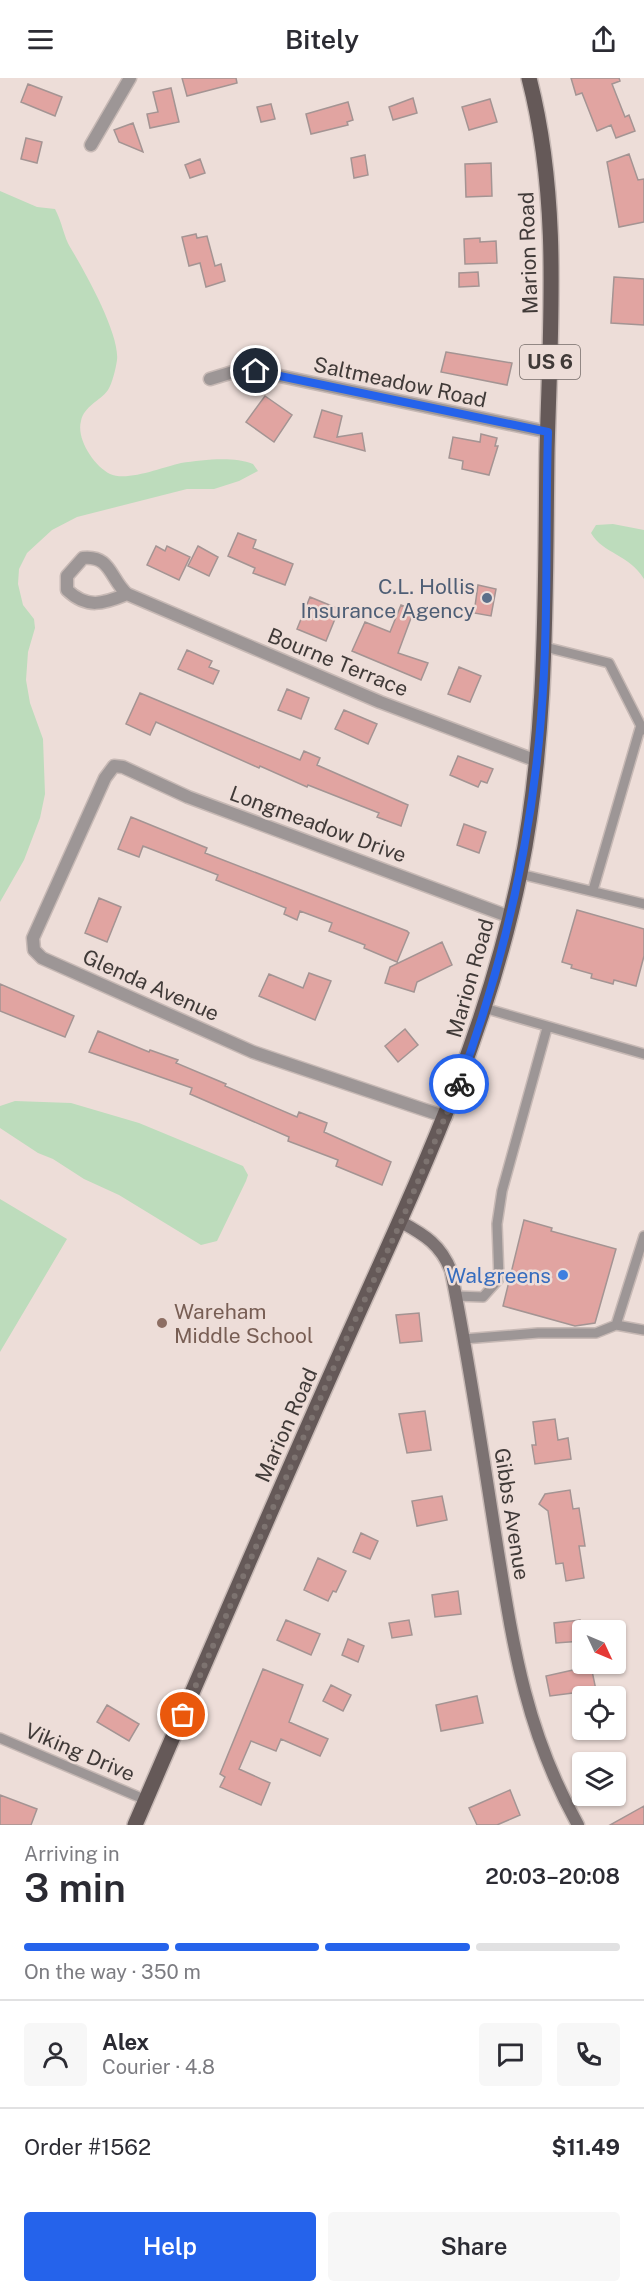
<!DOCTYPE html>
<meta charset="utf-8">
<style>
body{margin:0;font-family:"Public Sans",sans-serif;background:#f7f7f7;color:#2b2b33;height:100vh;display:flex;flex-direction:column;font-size:22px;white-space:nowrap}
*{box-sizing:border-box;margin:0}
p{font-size:20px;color:#7c7c81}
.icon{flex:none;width:33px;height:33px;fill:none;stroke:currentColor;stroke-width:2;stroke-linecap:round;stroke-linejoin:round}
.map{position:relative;height:1747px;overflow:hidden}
.sheet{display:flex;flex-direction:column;background:#fff;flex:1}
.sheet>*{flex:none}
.needle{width:39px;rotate:134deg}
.buttons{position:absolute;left:572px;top:1542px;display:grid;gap:12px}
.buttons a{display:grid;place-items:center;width:54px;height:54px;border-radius:6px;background:#fff;box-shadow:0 2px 4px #0004;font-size:30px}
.pin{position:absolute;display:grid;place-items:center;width:51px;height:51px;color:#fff;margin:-26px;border:3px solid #fff;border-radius:50%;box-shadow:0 2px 6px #0007}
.courier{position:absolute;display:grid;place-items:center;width:60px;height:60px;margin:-30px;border:4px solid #2563eb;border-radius:50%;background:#fff;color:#222;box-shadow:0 2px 8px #0007}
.summary em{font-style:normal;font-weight:600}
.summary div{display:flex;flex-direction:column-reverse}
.summary{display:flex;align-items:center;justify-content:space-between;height:102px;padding:0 24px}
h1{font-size:39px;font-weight:600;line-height:45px}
.bar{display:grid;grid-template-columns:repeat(4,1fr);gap:9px 6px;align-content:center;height:72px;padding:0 24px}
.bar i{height:8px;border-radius:4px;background:#e1e1e2}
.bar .active{background:#2563eb}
.bar p{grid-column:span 4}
.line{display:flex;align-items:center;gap:15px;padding:0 24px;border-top:2px solid #e1e1e2}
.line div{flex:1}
.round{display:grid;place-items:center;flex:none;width:63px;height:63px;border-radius:6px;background:#f7f7f7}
.action{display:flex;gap:12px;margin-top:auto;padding:12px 24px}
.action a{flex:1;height:69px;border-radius:6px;background:#2563eb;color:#fff;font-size:24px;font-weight:600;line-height:69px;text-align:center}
.action a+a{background:#f7f7f7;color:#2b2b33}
header{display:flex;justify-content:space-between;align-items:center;height:78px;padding:0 24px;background:#fff;font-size:27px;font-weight:600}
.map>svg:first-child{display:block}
.green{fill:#bddcbc}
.building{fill:#e1a4a1;stroke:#a49493;stroke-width:1.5}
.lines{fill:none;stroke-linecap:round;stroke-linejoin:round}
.service-casing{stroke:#c7b9b5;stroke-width:12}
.minor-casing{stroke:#c7b9b5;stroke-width:15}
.secondary-casing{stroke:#c7b9b5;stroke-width:15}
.primary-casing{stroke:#c7b9b5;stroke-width:18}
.service{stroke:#9d9696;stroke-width:9}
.minor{stroke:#9d9696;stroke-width:12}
.secondary{stroke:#7c7272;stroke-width:12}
.primary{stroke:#655958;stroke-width:15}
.done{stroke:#7d7370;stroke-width:6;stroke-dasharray:0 10.8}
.route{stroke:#2563eb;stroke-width:8}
.service-dot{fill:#5c6f8a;stroke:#edddd8;stroke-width:2}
.shop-dot{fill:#3f7fe0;stroke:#edddd8;stroke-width:2}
.education-dot{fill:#8d6e63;stroke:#edddd8;stroke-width:2}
.labels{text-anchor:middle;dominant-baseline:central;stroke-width:5;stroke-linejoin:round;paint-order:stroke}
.shield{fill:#edddd8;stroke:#746b68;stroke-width:1.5}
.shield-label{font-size:20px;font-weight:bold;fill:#403a38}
.street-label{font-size:21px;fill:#403a38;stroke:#edddd8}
.service-label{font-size:21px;fill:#4e5e75;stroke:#edddd8;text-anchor:end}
.shop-label{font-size:21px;fill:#366cbe;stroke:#edddd8;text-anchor:end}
.education-label{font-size:21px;fill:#785e54;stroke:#edddd8;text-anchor:start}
</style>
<header><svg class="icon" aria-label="menu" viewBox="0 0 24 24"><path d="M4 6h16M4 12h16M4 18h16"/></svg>Bitely<svg class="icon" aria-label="share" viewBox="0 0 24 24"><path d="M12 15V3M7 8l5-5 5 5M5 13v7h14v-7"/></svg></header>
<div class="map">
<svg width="644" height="1747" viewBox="0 0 644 1747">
<rect width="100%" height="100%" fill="#edddd8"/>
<path class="green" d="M0,113L37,129L55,131C62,144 64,159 70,169C84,192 120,256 117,282C116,290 112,306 108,312C100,323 84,328 81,343C76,361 94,388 110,396C127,404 163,389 181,385C203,382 233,378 253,386L258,393L239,403L214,411H187L77,439L52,452L27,475L19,491L18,506L23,527L34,541L35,550L28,574L26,602L30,625L43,661L45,716L40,740L24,782L0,824Z
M613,446L644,452V501C629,476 603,476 591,455L596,447Z
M15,1023L71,1025L139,1045L243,1088L248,1097L246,1103L217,1163L201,1167L119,1117L84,1101L53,1081L38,1075L0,1050V1028Z
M0,1121L67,1161L0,1274Z"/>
<path class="building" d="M182,0H236L237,5L187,18Z
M571,0H619L620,3L612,6L625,39L629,37L635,53L616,60L611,47L597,53L582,15L576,17Z
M28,6L62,19L55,38L21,24Z
M171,10L179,44L150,50L147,36L158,34L153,14Z
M413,20L417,35L393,42L389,29Z
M490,21L497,44L469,52L462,29Z
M348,24L353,42L347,44L348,47L311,56L306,36Z
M271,26L275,41L261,44L257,29Z
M133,45L143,74L119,64L114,52Z
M26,60L42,64L37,85L21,81Z
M629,76L638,102L644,101V144L619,149L607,84Z
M365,77L368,97L354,100L351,80Z
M200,81L205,95L190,100L185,87Z
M491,85L492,118L466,119L465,86Z
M196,156L197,160L207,158L215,188L221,186L225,203L206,209L200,185L189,188L182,159Z
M480,160V164L496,163L497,185L465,186L464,161Z
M478,194L479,208L459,209V195Z
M614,199L644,201V247L611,245Z
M446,274L512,285L507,307L441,294Z
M265,318L292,337L274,364L246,344Z
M322,332L342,338L337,359L362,355L365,373L314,359Z
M481,356L497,360L495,368H498L489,397L462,391L463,383L449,380L453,359L480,364Z
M238,455L256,462L253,470L293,486L285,507L253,495L255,490L228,478Z
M156,468L165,473L167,468L190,479L179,502L147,487Z
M198,468L218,479L209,498L188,488Z
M478,507L496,511L491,538L474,535Z
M310,519L339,531L326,563L297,551Z
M401,527L414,532L398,575L428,585L421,602L352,573L365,544L390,554Z
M187,572L212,583L209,589L219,593L213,606L178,591Z
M459,589L481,598L470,624L448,616Z
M287,611L309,620L301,641L278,632Z
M140,615L300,682L304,673L320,680L317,687L408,727L401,748L377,739L379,735L308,707L307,709L260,688L259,690L156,644L150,657L126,646Z
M344,632L377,646L368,666L335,651Z
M458,678L493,691L487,705L481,703L478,709L450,697Z
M131,739L207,770L205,775L407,853L409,855L397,884L364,870L365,867L329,853L332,845L300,833L297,842L284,836L286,830L216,802L218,797L143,768L139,779L118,771Z
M464,746L486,754L479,775L457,767Z
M99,820L121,829L107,864L85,855Z
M577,832L644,851V878L636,908L614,902L613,906L591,900L592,896L571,890L572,887L562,884Z
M442,864L452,887L417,904L414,914L385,905L390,889Z
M309,895L331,903L315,942L259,918L269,896L303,910Z
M0,906L74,938L65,959L0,933Z
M405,951L418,967L398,984L385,968Z
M98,953L149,974L150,972L178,982L176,985L226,1006L225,1008L297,1039L299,1034L327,1045L324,1054L391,1084L382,1107L336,1088L338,1082L288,1063L289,1059L190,1016L192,1010L89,974Z
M524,1142L552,1150L551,1153L616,1171L595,1245L575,1248L503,1228Z
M419,1235L422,1263L400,1265L396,1237Z
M425,1333L431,1372L407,1375L399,1336Z
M555,1341L558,1362L568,1360L571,1381L535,1386L532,1367H536L533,1344Z
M570,1412L573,1431L579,1430L585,1468H579L584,1500L566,1503L563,1485L556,1486L548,1433L539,1426L545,1416Z
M442,1418L447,1442L417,1448L412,1423Z
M361,1455L378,1463L370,1481L353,1474Z
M318,1480L346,1493L336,1514L333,1513L328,1523L304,1512Z
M458,1513L461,1536L435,1539L432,1517Z
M286,1542L320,1556L311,1577L277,1562Z
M409,1542L412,1557L392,1560L389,1545Z
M580,1542L582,1563L556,1565L554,1545Z
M348,1561L364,1568L358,1584L342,1577Z
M591,1588L596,1612L550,1618L546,1598Z
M263,1591L303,1607L289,1644L328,1661L320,1678L281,1661L276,1673L251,1663L239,1691L270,1705L261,1727L220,1709L225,1699L220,1696Z
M331,1607L351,1617L343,1633L323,1623Z
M477,1618L483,1645L441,1653L436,1627Z
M107,1627L139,1646L129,1663L97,1644Z
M510,1712L520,1737L497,1747H477L469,1730Z
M0,1717L37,1731L31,1747H0Z
M644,1728V1747H610Z"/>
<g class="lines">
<g class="service-casing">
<path id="service" d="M545,569L609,585L643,652
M520,796L644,826
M593,812L641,647
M484,930L644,976
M456,1218L483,1219L499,1201L497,1146L502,1113L547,950
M616,1247L644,1252
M464,1261L538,1255H596L616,1247L644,1158
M0,1660L146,1722"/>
</g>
<g class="minor-casing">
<path id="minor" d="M91,67L130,0
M210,301L233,294L256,293L548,354
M127,516C103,526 87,531 67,512V498L83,480C111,477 110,501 127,516L380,624L537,683
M446,1039L253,974L42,880L34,872L33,860L105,700L114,688L123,689L188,719L510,839"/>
</g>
<g class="secondary-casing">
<path id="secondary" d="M401,1144C425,1157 441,1167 451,1193C469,1282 482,1372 496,1461C513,1567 525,1652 578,1747"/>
</g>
<g class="primary-casing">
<path id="primary" d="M135,1747C204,1587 273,1426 344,1267C414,1110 485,966 520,795C548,657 545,515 547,375C550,250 561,123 529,0"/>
</g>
<use href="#service" class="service"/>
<use href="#minor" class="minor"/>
<use href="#secondary" class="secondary"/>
<use href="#primary" class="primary"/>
</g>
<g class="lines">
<path class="done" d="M183,1637L344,1266L401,1144L459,1006"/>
<path class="route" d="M256,293L548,354C545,449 549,545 541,640C531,765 503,888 459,1006"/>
</g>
<circle class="service-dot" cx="487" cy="520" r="6"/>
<circle class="shop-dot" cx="563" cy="1197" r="6"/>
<circle class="education-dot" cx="162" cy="1245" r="6"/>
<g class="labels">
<rect class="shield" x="520" y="267" width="60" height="34" rx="4.5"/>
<g class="shield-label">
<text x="550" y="284">US 6</text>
</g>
<g class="street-label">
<text transform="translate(528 175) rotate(-92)">Marion Road</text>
<text transform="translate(400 304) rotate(12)">Saltmeadow Road</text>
<text transform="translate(338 584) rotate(22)">Bourne Terrace</text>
<text transform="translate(318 746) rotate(20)">Longmeadow Drive</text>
<text transform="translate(470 900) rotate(-74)">Marion Road</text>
<text transform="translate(151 907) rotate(24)">Glenda Avenue</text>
<text transform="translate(286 1347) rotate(-66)">Marion Road</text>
<text transform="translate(512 1436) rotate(81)">Gibbs Avenue</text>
<text transform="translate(80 1674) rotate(23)">Viking Drive</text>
</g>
<g class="service-label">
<text x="475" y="508">C.L. Hollis<tspan x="475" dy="24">Insurance Agency</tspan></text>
</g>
<g class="shop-label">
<text x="551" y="1197">Walgreens</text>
</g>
<g class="education-label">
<text x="174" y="1233">Wareham<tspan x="174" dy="24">Middle School</tspan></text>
</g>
</g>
</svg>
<div class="buttons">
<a><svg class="needle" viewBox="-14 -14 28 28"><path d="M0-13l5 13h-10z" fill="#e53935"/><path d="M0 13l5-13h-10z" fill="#7c7c81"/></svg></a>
<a><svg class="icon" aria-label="locate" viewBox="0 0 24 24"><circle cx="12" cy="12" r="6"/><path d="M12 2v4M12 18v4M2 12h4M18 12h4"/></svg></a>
<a><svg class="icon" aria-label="layers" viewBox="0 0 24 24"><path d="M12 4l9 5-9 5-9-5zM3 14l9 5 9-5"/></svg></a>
</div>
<div class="pin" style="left:183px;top:1637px;background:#ea580c"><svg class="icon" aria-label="bag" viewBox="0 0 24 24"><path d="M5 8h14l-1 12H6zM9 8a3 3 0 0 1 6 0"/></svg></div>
<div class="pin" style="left:256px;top:293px;background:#1f2937"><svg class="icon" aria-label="home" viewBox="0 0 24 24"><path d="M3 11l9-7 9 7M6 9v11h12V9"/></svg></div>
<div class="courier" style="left:459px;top:1006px"><svg class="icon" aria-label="bike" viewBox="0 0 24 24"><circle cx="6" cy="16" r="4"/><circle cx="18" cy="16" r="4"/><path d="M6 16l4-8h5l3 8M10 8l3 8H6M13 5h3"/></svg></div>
</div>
<section class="sheet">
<div class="summary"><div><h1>3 min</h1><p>Arriving in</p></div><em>20:03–20:08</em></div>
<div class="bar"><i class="active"></i><i class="active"></i><i class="active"></i><i></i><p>On the way · 350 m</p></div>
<div class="line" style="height:108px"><a class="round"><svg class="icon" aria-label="person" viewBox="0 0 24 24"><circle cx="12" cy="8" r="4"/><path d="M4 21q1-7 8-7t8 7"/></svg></a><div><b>Alex</b><p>Courier · 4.8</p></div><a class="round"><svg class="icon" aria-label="chat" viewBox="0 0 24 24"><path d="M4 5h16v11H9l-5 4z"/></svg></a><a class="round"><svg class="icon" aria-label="phone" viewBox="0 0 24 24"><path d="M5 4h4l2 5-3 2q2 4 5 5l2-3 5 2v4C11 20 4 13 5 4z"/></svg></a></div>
<div class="line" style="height:78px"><div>Order #1562</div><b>$11.49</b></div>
<div class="action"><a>Help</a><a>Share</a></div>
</section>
